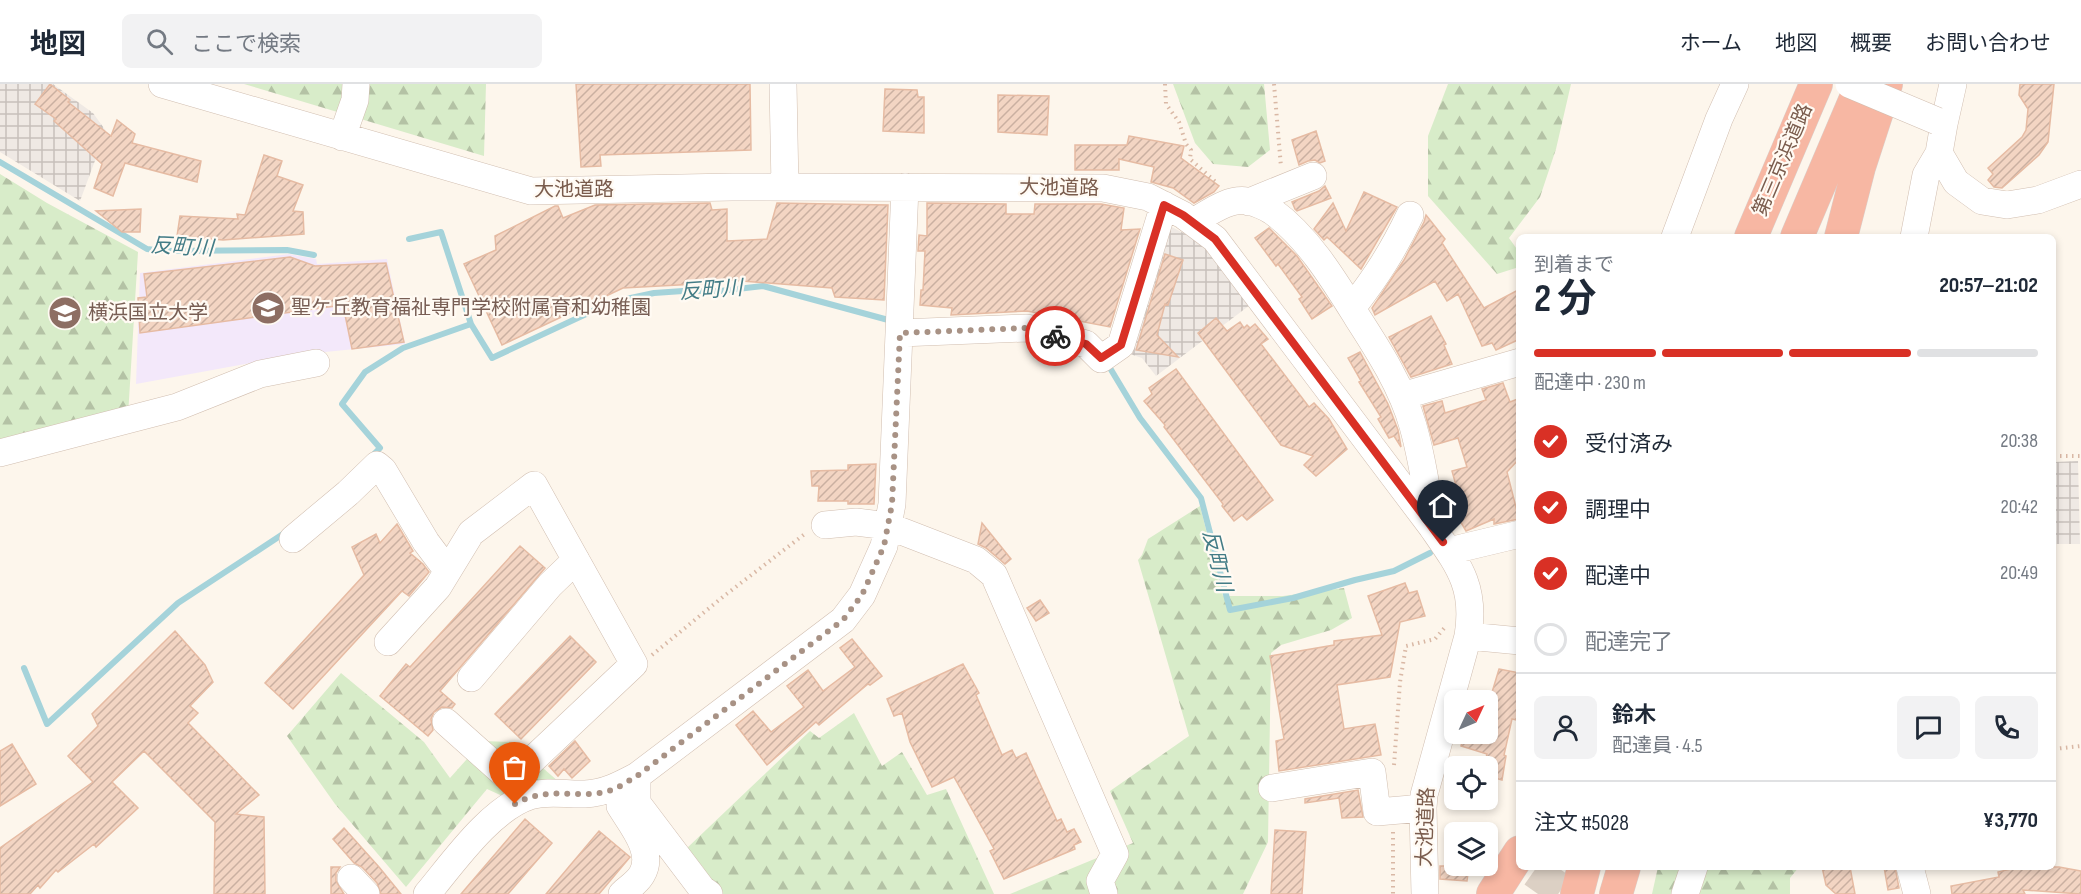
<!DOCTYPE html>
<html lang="ja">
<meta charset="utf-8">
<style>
body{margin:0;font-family:"Sofia Sans Condensed","Noto Sans JP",sans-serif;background:#f2f2f3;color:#1f2937;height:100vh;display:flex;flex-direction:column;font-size:22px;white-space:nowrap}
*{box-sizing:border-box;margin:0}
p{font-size:20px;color:#747a83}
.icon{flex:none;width:33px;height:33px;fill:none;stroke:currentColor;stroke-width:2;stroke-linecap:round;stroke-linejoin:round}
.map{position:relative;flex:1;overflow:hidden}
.panel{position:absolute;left:1516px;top:150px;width:540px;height:636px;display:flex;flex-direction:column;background:#fff;border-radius:9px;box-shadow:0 3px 9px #0003}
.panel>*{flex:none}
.needle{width:39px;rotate:46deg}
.controls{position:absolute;left:1444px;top:606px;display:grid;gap:12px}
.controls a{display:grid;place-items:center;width:54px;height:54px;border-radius:9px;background:#fff;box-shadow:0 3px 9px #0003;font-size:30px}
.pin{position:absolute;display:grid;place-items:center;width:51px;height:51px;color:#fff;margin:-62px -26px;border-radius:50% 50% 50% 0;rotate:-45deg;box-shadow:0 0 6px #0007}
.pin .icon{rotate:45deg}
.courier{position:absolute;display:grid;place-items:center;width:60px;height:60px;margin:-30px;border:4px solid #d93025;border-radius:50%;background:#fff;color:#222;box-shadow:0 2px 8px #0007}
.summary em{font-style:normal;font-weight:700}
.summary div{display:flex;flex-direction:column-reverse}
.summary{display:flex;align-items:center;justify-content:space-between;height:102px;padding:0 18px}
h1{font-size:39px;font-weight:700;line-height:45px}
.bar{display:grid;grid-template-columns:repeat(4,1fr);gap:9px 6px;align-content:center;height:72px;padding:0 18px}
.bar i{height:8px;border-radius:4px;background:#e0e1e3}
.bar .active{background:#d93025}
.bar p{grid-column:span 4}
.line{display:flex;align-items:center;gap:15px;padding:0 18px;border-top:2px solid #e0e1e3}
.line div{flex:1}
.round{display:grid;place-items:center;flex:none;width:63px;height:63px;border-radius:9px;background:#f2f2f3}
ol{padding:0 18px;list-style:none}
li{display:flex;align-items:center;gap:18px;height:66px}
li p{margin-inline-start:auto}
li .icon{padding:6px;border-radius:50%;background:#d93025;color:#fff;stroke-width:4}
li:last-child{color:#747a83}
li i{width:33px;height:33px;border:3px solid #e0e1e3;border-radius:50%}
header{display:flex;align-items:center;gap:36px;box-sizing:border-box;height:84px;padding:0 30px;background:#fff;border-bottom:2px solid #e0e1e3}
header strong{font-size:28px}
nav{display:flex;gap:33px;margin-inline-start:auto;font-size:21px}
.search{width:420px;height:54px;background:#f2f2f3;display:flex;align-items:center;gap:15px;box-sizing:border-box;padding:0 21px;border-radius:9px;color:#747a83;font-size:22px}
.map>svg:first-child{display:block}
.industrial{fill:url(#industrial-grid)}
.education{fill:#f3e8fa}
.forest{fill:url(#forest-firs)}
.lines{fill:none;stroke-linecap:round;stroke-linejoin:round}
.stream{stroke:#a5d3da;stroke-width:6}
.building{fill:url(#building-hatch);stroke:#e6bba3;stroke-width:1.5}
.highway-tunnel{stroke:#dcd0c4;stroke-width:33;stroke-dasharray:33 16;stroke-linecap:butt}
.minor-casing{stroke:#d1beb0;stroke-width:28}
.highway-casing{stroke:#dad1cd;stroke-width:34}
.path{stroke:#d9b8a5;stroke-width:4;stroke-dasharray:1.5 4.5;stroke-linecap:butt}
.minor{stroke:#fff;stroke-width:27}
.highway{stroke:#f7b7a3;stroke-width:33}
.minor-bridge-casing{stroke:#d1beb0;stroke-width:28;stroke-linecap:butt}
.minor-bridge{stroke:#fff;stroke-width:27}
.done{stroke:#a89285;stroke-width:6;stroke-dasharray:0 10.8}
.route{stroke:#d93025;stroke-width:8}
.labels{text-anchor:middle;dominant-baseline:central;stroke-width:4.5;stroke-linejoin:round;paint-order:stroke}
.street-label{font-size:20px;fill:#7a5c4d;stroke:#fffaf3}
.education-label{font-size:20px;fill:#785e54;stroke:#fffaf3;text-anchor:start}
.water-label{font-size:21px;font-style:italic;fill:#437c86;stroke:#fffaf3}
</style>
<header>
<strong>地図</strong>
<div class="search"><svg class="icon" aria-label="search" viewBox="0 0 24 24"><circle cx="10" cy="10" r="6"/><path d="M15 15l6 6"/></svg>ここで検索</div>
<nav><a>ホーム</a><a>地図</a><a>概要</a><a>お問い合わせ</a></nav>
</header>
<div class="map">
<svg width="2081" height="810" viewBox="0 0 2081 810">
<defs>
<pattern id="industrial-grid" width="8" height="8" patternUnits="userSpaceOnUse" patternTransform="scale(1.5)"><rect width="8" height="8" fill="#efe9e4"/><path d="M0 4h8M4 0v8" fill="none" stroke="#c7c0bb"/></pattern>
<pattern id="forest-firs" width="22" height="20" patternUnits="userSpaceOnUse" patternTransform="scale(1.5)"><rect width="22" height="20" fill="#d8ecc9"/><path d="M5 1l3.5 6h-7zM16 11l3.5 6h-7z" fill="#b4c2a5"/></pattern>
<pattern id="building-hatch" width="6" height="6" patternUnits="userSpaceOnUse" patternTransform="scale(1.5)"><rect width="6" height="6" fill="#f3d5c3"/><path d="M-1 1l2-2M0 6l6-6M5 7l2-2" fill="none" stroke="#cab0a1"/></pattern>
</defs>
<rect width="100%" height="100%" fill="#fdf6ec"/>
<path class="industrial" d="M0,0H53L93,29L106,47L80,117L0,68Z
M1166,140L1195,155L1208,167L1250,221L1156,292L1142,274L1127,269Z
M2078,377L2080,460H2054V378Z"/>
<path class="education" d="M289,170L316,175L317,180L387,175L405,260L295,271L136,300L140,189Z"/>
<path class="forest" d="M244,0H486L484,72Z
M1173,0H1264L1270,66L1248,83L1213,80L1195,59Z
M1448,0H1571L1556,65L1540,113L1509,154L1519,168V183L1497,190L1428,112V52Z
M0,90L47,119L138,168L128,332L0,365Z
M1200,422L1223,512H1283L1344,504L1352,534L1331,546L1281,561L1271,569L1268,758L1243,810H1010L1133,759L1110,707L1189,652L1138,476L1142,471L1148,455Z
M341,589L424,658L450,694L483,657L513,658L559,698L509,715L487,705L406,803L335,720L287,652Z
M854,629L882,682L902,668L927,711L946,705L994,810H723L706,794L703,783L686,765L810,647L819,654Z
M1658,783H1799L1790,794V810H1652Z"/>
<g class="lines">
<path class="stream" d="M0,78L147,165L163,167L287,166L314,171
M409,155L441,148L471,240L492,274L612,218L654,209L683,207H720L763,202L892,237
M1110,284L1140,334L1201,414L1230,526L1293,514L1355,496L1394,487L1430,469
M370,374L380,364L342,320L365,288L403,264L471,240
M24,584L47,640L178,519L286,448"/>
</g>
<path class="building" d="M50,0L70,16L68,18L111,52L117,36L135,50L132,59L201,77L197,98L125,79L113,112L94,104L102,80L54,37L56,35L35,20Z
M576,0H750L751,66L600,71L601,82L581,83Z
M2020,0H2054L2048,58L2039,71L2002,104L1994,103L1988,96L1993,90L1988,84L2022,53L2026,46L2028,25L2019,11Z
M885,5L917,6L918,13H924V49L883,47Z
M998,11L1049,12L1047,51L998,48Z
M1316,47L1325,77L1320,79L1315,76L1308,77L1299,81L1292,56Z
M1129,52L1184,62L1181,74L1219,102L1214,108L1194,119L1173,104L1151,98L1154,83L1119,75V86H1075V61H1127Z
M264,71L282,77L277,92L303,101L293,127L303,128L304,150L223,156L177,152L180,132L238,135L237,130L245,131Z
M1325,102L1331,114L1297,127L1295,125L1292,118L1319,107Z
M1364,108L1397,123L1361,185L1327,153L1324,156L1314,145L1333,119L1346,147Z
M710,119L712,126L727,125V157L767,155L777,119L888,121L884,216L835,213L832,204L716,195L715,199L623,204L502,261L464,180L496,166L495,152L555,122H558L563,134L595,121Z
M927,119L1006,120V130H1034L1035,120H1101L1124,124L1121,146L1140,145L1110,243L1027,227L951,231L952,224L920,221L921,206H923L925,167H918L919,151L927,152Z
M141,125L140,148H122L96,127Z
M1426,131L1445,155L1442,159L1484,224L1520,205V255L1496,266L1492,259L1482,262L1458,210L1447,217L1435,197L1375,231L1372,224L1404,176L1424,138Z
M1269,144L1297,172L1332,222L1312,235L1299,215L1302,213L1278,180L1276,182L1255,154Z
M1165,170L1183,176L1168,221L1165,220L1157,251L1178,273L1136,266Z
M290,173L315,182L386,179L404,258L352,265L343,221L140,249L138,214L147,213L144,190Z
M1431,232L1446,260L1444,261L1452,280L1411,293L1389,253Z
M1216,234L1227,247L1240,238L1244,244L1247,241L1250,244L1255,240L1268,255L1261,260L1309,323L1314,319L1329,335L1347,365L1316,392L1304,381L1313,372L1281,361L1198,249Z
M1360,268L1388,320L1398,346L1401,363L1394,352L1389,354L1378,335L1381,333L1359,298L1361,297L1348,274Z
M1176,285L1273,416L1247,436L1242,431L1234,437L1222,422L1223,420L1164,343L1165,341L1144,317L1152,310L1149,304Z
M1503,299L1510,318L1520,314V374L1507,388L1519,435L1494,440V435L1466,447L1456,430L1463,427L1452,387L1467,383L1458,354L1434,361L1423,322L1442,317L1445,329L1486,316L1482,305Z
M876,380L874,420H848V417H818L819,402H812L811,387L848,386V381Z
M982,439L1011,475L1005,480L986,464L978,460Z
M397,440L413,467L410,469L423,480L429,488L409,512L402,507L293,625L265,599L364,491L352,463L376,450L380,459Z
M520,462L545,484L440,607L455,620L452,624L442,623L434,628L431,635L433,646L428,652L380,612L406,580L410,583Z
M1405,499L1409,509L1417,507L1425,532L1400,538L1390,593L1337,601L1344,645L1375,640L1381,671L1279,687L1276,657L1284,655L1270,572L1334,561V557L1382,551L1368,512Z
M1040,516L1049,529L1036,537L1027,524Z
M175,547L205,581L213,598L190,622L198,629L188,639L259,711L236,730L264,733L265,810H214L215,738L144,667L112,698L138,724L96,763L94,760L58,788L56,786L40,804L38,801L30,810H0V764L93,698L68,672L98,642L92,630Z
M570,552L596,578L521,655L495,630Z
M852,555L882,592L870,601L868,600L819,641L816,638L767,681L736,641L753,627L771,648L804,623L787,602L808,586L823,607L855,583L840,564Z
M963,580L979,609L976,611L1002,671L1012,666L1016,674L1026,669L1057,737L1061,735L1067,748L1074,745L1081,758L1074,761L1075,765L1004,795L990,767L994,765L954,693L932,703L910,658L902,629L894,632L887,615Z
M1499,585L1520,589V624L1517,636L1512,635L1504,671L1506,672L1502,696L1488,692V682H1484L1487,670L1461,662L1464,650H1488L1495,616L1490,615Z
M575,657L590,677L572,694L564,685L558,692L549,682Z
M12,660L36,700L0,722V667Z
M1358,706L1363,733L1342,734L1339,714L1305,719V715Z
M525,735L552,759L508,810H461Z
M344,744L379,783L401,810H381L377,799L362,783L354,779L333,755Z
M1275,746L1306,748L1302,810H1271Z
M599,747L630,773L599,810H546Z
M1440,782H1469L1467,797L1440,795Z
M331,783H340L336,789V797L344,810H331Z
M1822,783H1850L1855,810H1836L1826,801Z
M1884,783H1895L1899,804L1888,806Z
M2019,783H2059L2081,787V810L2023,806L2025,810H1952L1951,802L1999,793L1998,788Z"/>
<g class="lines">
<path class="highway-tunnel" d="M1538,810L1557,783"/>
<g class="minor-casing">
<path id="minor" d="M162,0L531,107L732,103L1103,104L1148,113L1183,131L1215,155L1432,443C1459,482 1476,503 1468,552L1424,711L1423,724L1425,810
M783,0L785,103
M1937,37L1944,40L1939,69L1956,98L1982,117L2007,121L2038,116L2081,100
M1944,40L1953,0
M342,53L355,16L356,0
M1249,118L1313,92
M1193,138C1209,129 1228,114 1247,117C1254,118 1266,123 1272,127C1308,153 1334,196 1357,233C1379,267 1402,303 1413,342C1422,374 1427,407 1432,440
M1675,153L1719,35L1735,0
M1914,153L1926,91L1939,69
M1352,224C1376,193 1393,167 1410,131
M900,249L1027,244L1086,260L1101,275L1121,261L1164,121
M1402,312L1520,278
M0,369L177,323L260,290L316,279
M825,441L856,438L888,442L976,476L994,491L1115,770L1100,797L1104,810
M293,455L348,409L377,381L383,386L426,458L447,486
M1449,467L1520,450
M1468,552L1520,557
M388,558L438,503L471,449L534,401L634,580L511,696
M471,594L550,501L576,476
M446,638L511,696L521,709
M637,692V719L702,805L709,810
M1272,704L1372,688L1377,728L1423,724
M620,722C631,740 655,768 642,790C638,798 628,804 622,810
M1910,783L1917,810
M351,794L366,810
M427,810C453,779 490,725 530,712C548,706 567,711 585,710C605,709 620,701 637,692L843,536L862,511L884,462L892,420L905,103
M1685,810L1694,783"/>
</g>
<g class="highway-casing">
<path id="highway" d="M1751,153L1816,0
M1797,153L1862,0
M1841,153L1859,83L1886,0
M1493,810L1520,768
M1577,810L1584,783
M1616,810L1624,783"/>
</g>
<path class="path" d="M1165,0L1166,20L1179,38L1186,60L1191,66L1190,75L1218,100
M1274,0L1281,83
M2054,372H2081
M652,571L724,512L806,449
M2054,665L2081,662
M1394,681L1400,598L1406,562L1435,555L1446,542
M1393,748V810"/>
<use href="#minor" class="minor"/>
<use href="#highway" class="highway"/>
<g class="minor-bridge-casing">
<path id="minor-bridge" d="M1849,0L1937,37"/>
</g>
<use href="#minor-bridge" class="minor-bridge"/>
</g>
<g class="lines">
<path class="done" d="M515,720C550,700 579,717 612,706C620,703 629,696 637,692L843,536L862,511L884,462L892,420L900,249L1027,244L1055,252"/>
<path class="route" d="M1055,252L1086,260L1101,274L1121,261L1164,121L1183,131L1215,155L1443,458"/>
</g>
<defs>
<g id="school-disc" transform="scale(1.725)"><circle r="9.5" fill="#8d6e63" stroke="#fffaf3"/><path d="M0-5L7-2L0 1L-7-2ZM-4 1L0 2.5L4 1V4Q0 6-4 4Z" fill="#fff"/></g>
<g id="university-disc" transform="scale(1.725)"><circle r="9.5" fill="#8d6e63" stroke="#fffaf3"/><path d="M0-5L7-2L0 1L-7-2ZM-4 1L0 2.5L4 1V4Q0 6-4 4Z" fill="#fff"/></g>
</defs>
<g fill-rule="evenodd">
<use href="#school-disc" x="268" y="224"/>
<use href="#university-disc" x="65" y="229"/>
</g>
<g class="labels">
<g class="street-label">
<text transform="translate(1783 76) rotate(-67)">第三京浜道路</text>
<text transform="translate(1059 104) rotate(1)">大池道路</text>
<text x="574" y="106">大池道路</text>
<text transform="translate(1426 743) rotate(-88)">大池道路</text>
</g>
<g class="education-label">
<text x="291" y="224">聖ケ丘教育福祉専門学校附属育和幼稚園</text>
<text x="88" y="229">横浜国立大学</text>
</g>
<g class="water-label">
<text transform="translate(182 163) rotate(3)">反町川</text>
<text transform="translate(711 206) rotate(-4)">反町川</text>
<text transform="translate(1217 477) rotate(76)">反町川</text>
</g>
</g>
</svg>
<div class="controls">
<a><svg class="needle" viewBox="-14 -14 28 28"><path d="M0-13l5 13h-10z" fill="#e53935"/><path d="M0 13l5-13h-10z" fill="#747a83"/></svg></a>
<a><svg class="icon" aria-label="locate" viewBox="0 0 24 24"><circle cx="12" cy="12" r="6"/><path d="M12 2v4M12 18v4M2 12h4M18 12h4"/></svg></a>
<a><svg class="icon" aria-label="layers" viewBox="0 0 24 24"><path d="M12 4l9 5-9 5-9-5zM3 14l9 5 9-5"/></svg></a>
</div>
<div class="pin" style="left:515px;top:720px;background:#ea580c"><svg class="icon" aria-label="bag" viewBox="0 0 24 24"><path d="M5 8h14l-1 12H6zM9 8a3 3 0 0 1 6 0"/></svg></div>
<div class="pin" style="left:1443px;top:458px;background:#1f2937"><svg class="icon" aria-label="home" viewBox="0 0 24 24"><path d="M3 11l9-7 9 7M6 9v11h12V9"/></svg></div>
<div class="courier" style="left:1055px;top:252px"><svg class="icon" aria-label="bike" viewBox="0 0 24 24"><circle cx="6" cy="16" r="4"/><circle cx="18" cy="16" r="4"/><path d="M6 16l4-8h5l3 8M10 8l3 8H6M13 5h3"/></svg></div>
<section class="panel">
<div class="summary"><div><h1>2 分</h1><p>到着まで</p></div><em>20:57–21:02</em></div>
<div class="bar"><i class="active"></i><i class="active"></i><i class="active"></i><i></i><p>配達中 · 230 m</p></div>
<ol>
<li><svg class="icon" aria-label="check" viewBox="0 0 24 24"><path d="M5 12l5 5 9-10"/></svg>受付済み<p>20:38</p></li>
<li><svg class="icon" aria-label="check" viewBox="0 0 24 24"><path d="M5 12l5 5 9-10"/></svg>調理中<p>20:42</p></li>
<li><svg class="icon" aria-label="check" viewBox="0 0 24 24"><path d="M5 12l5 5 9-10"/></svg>配達中<p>20:49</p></li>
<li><i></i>配達完了</li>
</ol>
<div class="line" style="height:108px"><a class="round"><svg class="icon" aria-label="person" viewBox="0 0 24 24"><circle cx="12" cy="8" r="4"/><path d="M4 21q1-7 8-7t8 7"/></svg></a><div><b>鈴木</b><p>配達員 · 4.5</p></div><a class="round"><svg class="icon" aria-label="chat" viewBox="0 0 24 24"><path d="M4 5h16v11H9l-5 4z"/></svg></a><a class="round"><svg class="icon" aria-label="phone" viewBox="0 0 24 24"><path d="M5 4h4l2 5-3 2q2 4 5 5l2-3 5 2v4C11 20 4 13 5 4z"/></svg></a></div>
<div class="line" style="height:78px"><div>注文 #5028</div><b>¥3,770</b></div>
</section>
</div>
